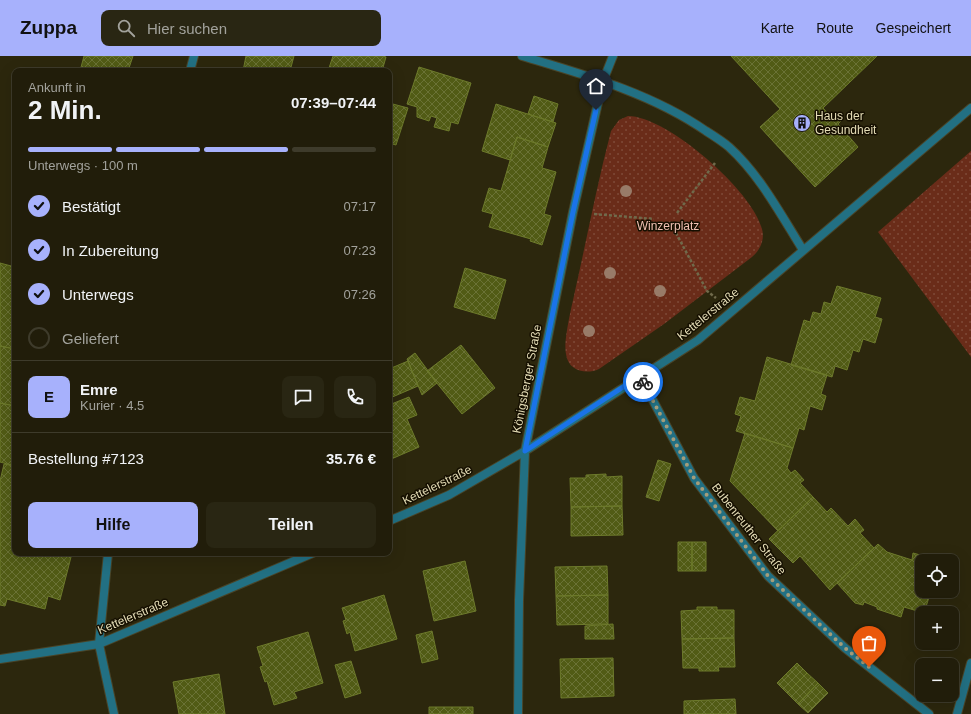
<!DOCTYPE html>
<html lang="de">
<meta charset="utf-8">
<style>
body{margin:0;font-family:Arial,sans-serif;background:#292613;color:#f1f3f6;height:100vh;display:flex;flex-direction:column;font-size:15px;white-space:nowrap}
*{box-sizing:border-box;margin:0}
p{font-size:13px;color:#a2a29c}
.icon{flex:none;width:22px;height:22px;fill:none;stroke:currentColor;stroke-width:2;stroke-linecap:round;stroke-linejoin:round}
.map{position:relative;flex:1;overflow:hidden}
.details{position:absolute;left:12px;top:12px;width:380px;height:488px;display:flex;flex-direction:column;background:#211d0a;border-radius:8px;box-shadow:0 4px 16px #0002,0 0 0 1px #3e3b2b}
.details>*{flex:none}
.tools{position:absolute;left:915px;top:498px;display:grid;gap:8px}
.tools a{display:grid;place-items:center;width:44px;height:44px;border-radius:8px;background:#211d0a;box-shadow:0 4px 16px #0002,0 0 0 1px #3e3b2b;font-size:20px}
.pin{position:absolute;display:grid;place-items:center;width:34px;height:34px;color:#fff;margin:-41px -17px;border-radius:50% 50% 50% 0;rotate:-45deg;box-shadow:0 0 4px #0007}
.pin .icon{rotate:45deg}
.courier{position:absolute;display:grid;place-items:center;width:40px;height:40px;margin:-20px;border:3px solid #1a73e8;border-radius:50%;background:#fff;color:#222;box-shadow:0 1px 5px #0007}
.summary em{font-style:normal;font-weight:800}
.summary div{display:flex;flex-direction:column-reverse}
.summary{display:flex;align-items:center;justify-content:space-between;height:68px;padding:0 16px}
h1{font-size:26px;font-weight:800;line-height:30px}
.bar{display:grid;grid-template-columns:repeat(4,1fr);gap:6px 4px;align-content:center;height:48px;padding:0 16px}
.bar i{height:5px;border-radius:3px;background:#3e3b2b}
.bar .selected{background:#a7b1fc}
.bar p{grid-column:span 4}
.line{display:flex;align-items:center;gap:10px;padding:0 16px;border-top:1px solid #3e3b2b}
.line div{flex:1}
.round{display:grid;place-items:center;flex:none;width:42px;height:42px;border-radius:8px;background:#292613}
ol{padding:0 16px;list-style:none}
li{display:flex;align-items:center;gap:12px;height:44px}
li p{margin-inline-start:auto}
li .icon{padding:4px;border-radius:50%;background:#a7b1fc;color:#111;stroke-width:4}
li:last-child{color:#a2a29c}
li i{width:22px;height:22px;border:2px solid #3e3b2b;border-radius:50%}
.cta{display:flex;gap:8px;margin-top:auto;padding:8px 16px}
.cta a{flex:1;height:46px;border-radius:8px;background:#a7b1fc;color:#111;font-size:16px;font-weight:800;line-height:46px;text-align:center}
.cta a+a{background:#292613;color:#f1f3f6}
header{display:flex;align-items:center;gap:24px;box-sizing:border-box;height:56px;padding:0 20px;background:#a7b1fc;color:#111}
header strong{font-size:19px}
nav{display:flex;gap:22px;margin-inline-start:auto;font-size:14px}
.search{width:280px;height:36px;background:#292613;display:flex;align-items:center;gap:10px;box-sizing:border-box;padding:0 14px;border-radius:8px;color:#a2a29c;font-size:15px}
.map>svg:first-child{display:block}
.park{fill:url(#park-dots)}
.building{fill:url(#building-cross-hatch);stroke:#6d7a2b}
.lines{fill:none;stroke-linecap:round;stroke-linejoin:round}
.street-casing{stroke:#494428;stroke-width:10}
.path{stroke:#706a4b;stroke-width:2.5;stroke-dasharray:3 2;stroke-linecap:butt}
.street{stroke:#227083;stroke-width:8}
.tree{fill:#987b68}
.done{stroke:#a49d7a;stroke-width:4;stroke-dasharray:0 7.2}
.route{stroke:#1a73e8;stroke-width:5}
.labels{text-anchor:middle;dominant-baseline:central;stroke-width:3;stroke-linejoin:round;paint-order:stroke}
.poi-label{font-size:12px;fill:#e4dcb5;stroke:#150f00;text-anchor:start}
.park-label{font-size:12px;fill:#f0c0b2;stroke:#150f00}
.street-label{font-size:12px;fill:#e4dcb5;stroke:#150f00}
</style>
<header>
<strong>Zuppa</strong>
<div class="search"><svg class="icon" aria-label="search" viewBox="0 0 24 24"><circle cx="10" cy="10" r="6"/><path d="M15 15l6 6"/></svg>Hier suchen</div>
<nav><a>Karte</a><a>Route</a><a>Gespeichert</a></nav>
</header>
<div class="map">
<svg width="971" height="658" viewBox="0 0 971 658">
<defs>
<pattern id="park-dots" width="8" height="8" patternUnits="userSpaceOnUse"><rect width="8" height="8" fill="#6a2c19"/><path d="M2 2h.1M6 6h.1" fill="none" stroke="#7f4a38" stroke-width="1.8" stroke-linecap="round"/></pattern>
<pattern id="building-cross-hatch" width="8" height="8" patternUnits="userSpaceOnUse"><rect width="8" height="8" fill="#515b15"/><path d="M0 0l8 8M0 8l8-8" fill="none" stroke="#6a7235"/></pattern>
</defs>
<rect width="100%" height="100%" fill="#2c270d"/>
<path class="park" d="M628,60C667,60 753,135 762,173C765,184 760,194 752,201L664,268L599,313C586,319 568,315 566,298C563,285 572,250 575,235C587,182 597,128 611,75L619,64Z
M971,95V301L878,176Z"/>
<path class="building" d="M84,0H133L128,15H80Z
M246,0H294L290,15H243Z
M333,0H383L386,1L382,15H328Z
M731,0H877L823,52L830,60L833,57L841,65L838,68L858,91L815,131L760,71L780,53Z
M419,11L471,27L458,68L451,66L449,75L434,71L437,62L431,60L429,65L417,61V51L407,48Z
M534,40L558,48L553,66L528,58Z
M389,47L408,52L396,89L389,87Z
M496,48L556,67L548,91L517,81L510,104L482,95Z
M517,81L548,91L542,112L556,116L544,158L551,160L542,189L530,185L531,183L489,171L493,158L482,155L489,132L501,135Z
M0,207L15,211V293L0,290Z
M465,212L506,224L495,263L454,251Z
M837,230L881,242L875,261L882,263L875,287L863,283L859,296L853,294L847,314L835,310L832,321L791,309L804,264L810,266L813,256L821,258L824,246L831,248Z
M461,289L495,332L462,358L427,315Z
M0,290L15,293V350L0,347Z
M415,297L437,327L422,339L407,303Z
M767,301L827,319L821,338L826,340L822,354L810,350L804,374L799,372L793,392L736,375L741,360L735,358L740,341L755,345Z
M408,305L418,330L390,342L389,313Z
M409,341L417,359L407,363L419,391L389,404V349Z
M0,347L15,350V395L11,409L0,406Z
M745,377L793,392L787,412L791,417L795,414L804,424L800,427L813,441L778,475L730,425Z
M15,395V410L11,409Z
M658,404L671,408L659,445L646,441Z
M4,408L15,410V497H72L60,544L48,540L45,553L7,543L5,550L0,549V425Z
M606,418V421L622,420V450L571,451L570,422H586V419Z
M813,441L827,456L831,452L848,470L855,463L864,474L860,477L874,492L830,534L800,500L793,507L769,483Z
M622,450L623,479L571,480V451Z
M678,486H692V515H678Z
M692,486H706V515H692Z
M878,488L887,496L912,504L913,497L935,503L934,505H922V535H931L924,557L904,551L901,561L877,553V551L864,546L863,549L855,547L837,527Z
M465,505L476,555L434,565L423,515Z
M607,510L608,539L556,540L555,511Z
M384,539L397,583L355,595L350,576L347,578L343,565L346,564L342,552Z
M608,539V568L557,569L556,540Z
M697,551H717V554H734V582L682,583L681,555L697,554Z
M613,568L614,583H585V570Z
M432,575L438,603L422,607L416,579Z
M308,576L323,627L294,636L297,642L274,649L267,625L265,626L260,611L263,610L257,591Z
M734,582L735,611H718L719,615H699V612H683L682,583Z
M613,602L614,640L561,642L560,603Z
M351,605L361,637L345,642L335,609Z
M797,607L807,617L787,637L777,627Z
M807,617L818,627L798,648L787,637Z
M219,618L225,658H179L173,626Z
M818,627L828,637L808,657L798,648Z
M735,643L736,658H684V645Z
M429,651H473V658H429Z"/>
<g class="lines">
<g class="street-casing">
<path id="street" d="M522,0C585,19 651,37 706,75C714,80 722,85 729,91C760,119 781,159 803,194
M190,15L194,0
M640,320L694,422L768,520L845,592L929,658
M389,465L449,439L525,395L698,284L971,52
M108,497L99,588L114,658
M0,603L99,588L313,497
M518,658L519,544L525,395L573,156L603,25L613,0
M957,658L971,607"/>
</g>
<path class="path" d="M677,157L715,107
M594,158L654,163
M676,177L707,235L716,242"/>
<use href="#street" class="street"/>
</g>
<g class="tree">
<circle cx="626" cy="135" r="6"/>
<circle cx="610" cy="217" r="6"/>
<circle cx="660" cy="235" r="6"/>
<circle cx="589" cy="275" r="6"/>
</g>
<g class="lines">
<path class="done" d="M643,326L694,422L768,520L845,592L869,611"/>
<path class="route" d="M596,54L573,156L525,395L640,320L643,326"/>
</g>
<defs>
<g id="building-disc" transform="scale(0.9)"><circle r="9.5" fill="#a7b1fc" stroke="#150f00"/><path d="M-4-6H4V6H1V3H-1V6H-4ZM-2.5-4.3h1.7v1.8h-1.7ZM.8-4.3h1.7v1.8H.8ZM-2.5-1h1.7V.8h-1.7ZM.8-1h1.7V.8H.8Z" fill="#111"/></g>
</defs>
<g fill-rule="evenodd">
<use href="#building-disc" x="802" y="67"/>
</g>
<g class="labels">
<g class="poi-label">
<text x="815" y="60">Haus der<tspan x="815" dy="14">Gesundheit</tspan></text>
</g>
<g class="park-label">
<text x="668" y="170">Winzerplatz</text>
</g>
<g class="street-label">
<text transform="translate(708 258) rotate(-39)">Kettelerstraße</text>
<text transform="translate(527 323) rotate(-79)">Königsberger Straße</text>
<text transform="translate(437 429) rotate(-26)">Kettelerstraße</text>
<text transform="translate(749 473) rotate(52)">Bubenreuther Straße</text>
<text transform="translate(133 560) rotate(-23)">Kettelerstraße</text>
</g>
</g>
</svg>
<div class="tools">
<a><svg class="icon" aria-label="locate" viewBox="0 0 24 24"><circle cx="12" cy="12" r="6"/><path d="M12 2v4M12 18v4M2 12h4M18 12h4"/></svg></a>
<a>+</a>
<a>−</a>
</div>
<div class="pin" style="left:869px;top:611px;background:#ea580c"><svg class="icon" aria-label="bag" viewBox="0 0 24 24"><path d="M5 8h14l-1 12H6zM9 8a3 3 0 0 1 6 0"/></svg></div>
<div class="pin" style="left:596px;top:54px;background:#1f2937"><svg class="icon" aria-label="home" viewBox="0 0 24 24"><path d="M3 11l9-7 9 7M6 9v11h12V9"/></svg></div>
<div class="courier" style="left:643px;top:326px"><svg class="icon" aria-label="bike" viewBox="0 0 24 24"><circle cx="6" cy="16" r="4"/><circle cx="18" cy="16" r="4"/><path d="M6 16l4-8h5l3 8M10 8l3 8H6M13 5h3"/></svg></div>
<section class="details">
<div class="summary"><div><h1>2 Min.</h1><p>Ankunft in</p></div><em>07:39–07:44</em></div>
<div class="bar"><i class="selected"></i><i class="selected"></i><i class="selected"></i><i></i><p>Unterwegs · 100 m</p></div>
<ol>
<li><svg class="icon" aria-label="check" viewBox="0 0 24 24"><path d="M5 12l5 5 9-10"/></svg>Bestätigt<p>07:17</p></li>
<li><svg class="icon" aria-label="check" viewBox="0 0 24 24"><path d="M5 12l5 5 9-10"/></svg>In Zubereitung<p>07:23</p></li>
<li><svg class="icon" aria-label="check" viewBox="0 0 24 24"><path d="M5 12l5 5 9-10"/></svg>Unterwegs<p>07:26</p></li>
<li><i></i>Geliefert</li>
</ol>
<div class="line" style="height:72px"><b class="round" style="background:#a7b1fc;color:#111">E</b><div><b>Emre</b><p>Kurier · 4.5</p></div><a class="round"><svg class="icon" aria-label="chat" viewBox="0 0 24 24"><path d="M4 5h16v11H9l-5 4z"/></svg></a><a class="round"><svg class="icon" aria-label="phone" viewBox="0 0 24 24"><path d="M5 4h4l2 5-3 2q2 4 5 5l2-3 5 2v4C11 20 4 13 5 4z"/></svg></a></div>
<div class="line" style="height:52px"><div>Bestellung #7123</div><b>35.76 €</b></div>
<div class="cta"><a>Hilfe</a><a>Teilen</a></div>
</section>
</div>
